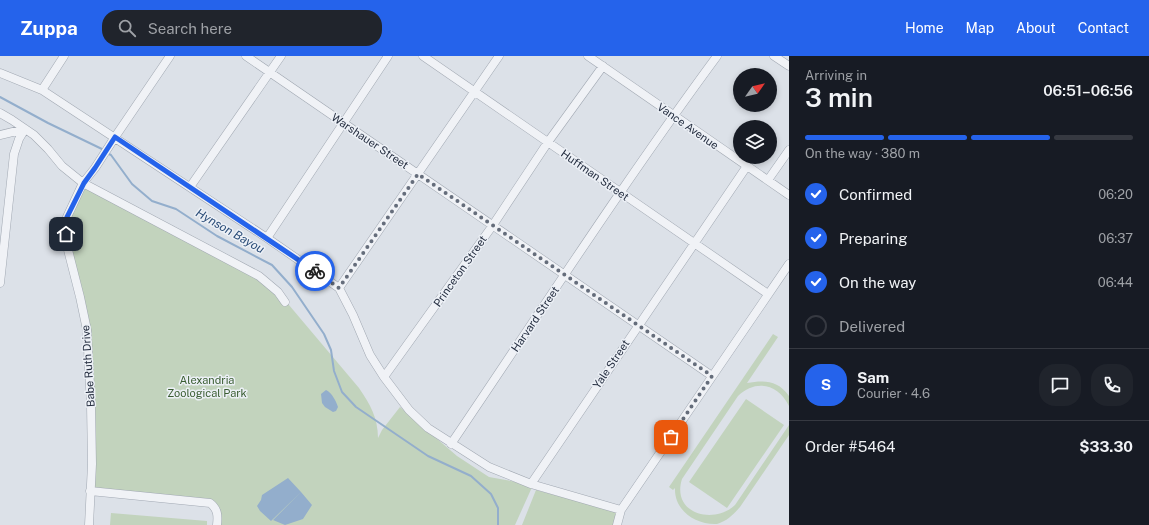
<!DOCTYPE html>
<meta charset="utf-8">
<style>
body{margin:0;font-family:"Public Sans",sans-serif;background:#20242c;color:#f1f3f6;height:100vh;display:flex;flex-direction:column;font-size:15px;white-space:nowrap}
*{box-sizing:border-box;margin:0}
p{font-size:13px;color:#9ea1a6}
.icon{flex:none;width:22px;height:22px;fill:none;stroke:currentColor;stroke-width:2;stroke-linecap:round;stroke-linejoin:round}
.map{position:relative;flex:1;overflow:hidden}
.drawer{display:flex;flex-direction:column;background:#171b24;width:360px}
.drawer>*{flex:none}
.needle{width:26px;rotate:56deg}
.fabs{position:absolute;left:733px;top:12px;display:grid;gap:8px}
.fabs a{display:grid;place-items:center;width:44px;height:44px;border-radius:50%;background:#171b24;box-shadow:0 2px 6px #0003;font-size:20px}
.pin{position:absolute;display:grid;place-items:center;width:34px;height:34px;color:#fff;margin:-17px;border-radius:8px;box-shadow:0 2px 6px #0006}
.courier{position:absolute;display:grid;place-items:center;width:40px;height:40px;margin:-20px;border:3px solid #2563eb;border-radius:50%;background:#fff;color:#222;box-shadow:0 1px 5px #0007}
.head em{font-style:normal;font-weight:600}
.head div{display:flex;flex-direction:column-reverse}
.head{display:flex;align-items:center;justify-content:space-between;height:68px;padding:0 16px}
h1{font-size:26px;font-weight:600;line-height:30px}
.bar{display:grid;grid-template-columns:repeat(4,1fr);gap:6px 4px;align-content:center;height:48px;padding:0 16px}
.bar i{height:5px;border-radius:3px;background:#363941}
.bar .on{background:#2563eb}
.bar p{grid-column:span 4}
.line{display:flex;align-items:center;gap:10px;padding:0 16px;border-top:1px solid #363941}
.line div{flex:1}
.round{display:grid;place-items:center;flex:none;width:42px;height:42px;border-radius:16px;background:#20242c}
ol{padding:0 16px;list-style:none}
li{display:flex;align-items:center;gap:12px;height:44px}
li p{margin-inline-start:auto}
li .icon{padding:4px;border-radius:50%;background:#2563eb;color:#fff;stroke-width:4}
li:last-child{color:#9ea1a6}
li i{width:22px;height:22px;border:2px solid #363941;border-radius:50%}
header{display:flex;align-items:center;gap:24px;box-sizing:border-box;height:56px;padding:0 20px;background:#2563eb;color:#fff}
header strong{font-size:19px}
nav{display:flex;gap:22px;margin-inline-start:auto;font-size:14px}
.search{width:280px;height:36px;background:#20242c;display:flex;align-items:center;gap:10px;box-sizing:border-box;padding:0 14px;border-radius:16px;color:#9ea1a6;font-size:15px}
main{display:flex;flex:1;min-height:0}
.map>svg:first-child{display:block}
.green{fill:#c2d3bd}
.water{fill:#93aecc}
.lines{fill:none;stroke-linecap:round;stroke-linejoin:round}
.stream{stroke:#93aecc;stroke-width:2}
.minor-casing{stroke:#a1a8b2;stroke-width:9}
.minor{stroke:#f0f2f6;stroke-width:8}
.done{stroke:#656d7b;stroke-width:4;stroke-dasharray:0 7.2}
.route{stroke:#2563eb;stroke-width:5}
.labels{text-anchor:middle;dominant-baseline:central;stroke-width:3;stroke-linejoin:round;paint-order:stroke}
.street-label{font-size:11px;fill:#252e40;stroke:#ecf0f6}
.park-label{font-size:11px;fill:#395d31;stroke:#ecf0f6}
.water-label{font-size:12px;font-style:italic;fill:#2b4d78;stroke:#ecf0f6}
</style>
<header>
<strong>Zuppa</strong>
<div class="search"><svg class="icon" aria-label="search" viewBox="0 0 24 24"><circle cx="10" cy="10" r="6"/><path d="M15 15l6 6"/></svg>Search here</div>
<nav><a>Home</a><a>Map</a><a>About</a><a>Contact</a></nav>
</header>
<main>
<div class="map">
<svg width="789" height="469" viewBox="0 0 789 469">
<rect width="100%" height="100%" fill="#dce1e8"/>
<path class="green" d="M87,126L232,205L278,236L359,332C370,348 378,362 378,382L382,374L400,351L457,400L489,421L533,429L515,469H218L214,449L91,435L88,275L70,203L68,161Z
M773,278L778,281L747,327C764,324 778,324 789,340V350C778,328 756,323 738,340L682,423C671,458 714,469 735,449L789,369V379L740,451C733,459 727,465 717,468C695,469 674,454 675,432L673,434L669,431Z
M746,343L784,369L727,452L689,426Z
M536,434L618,456L615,469H522Z
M111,457L207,465V469H110Z"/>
<path class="water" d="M326,334C332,337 336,345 338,351L336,355L333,356L325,351L322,347L321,338Z
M288,422L301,436L271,465L260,455L257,450L261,444L262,439Z
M301,436L312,449L303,463L285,469L273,464Z"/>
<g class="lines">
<path class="stream" d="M0,41L48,67L104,94
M107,97L111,99L132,128L152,145L176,153L217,180L272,209L292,231L324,278L331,294L334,315L342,336L356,351L428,400L471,420L491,438L498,452V469"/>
<g class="minor-casing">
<path id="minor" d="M246,0L712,320
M423,0L768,238
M588,0L789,139
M774,0L789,10
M0,17L42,34L267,182L339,232L353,259L370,299L384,321L409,354L428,372L489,411L531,428L621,454
M42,34L64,0
M0,57L12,64L34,79L48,93L62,110L83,127L259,220L278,236L285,246
M0,79L25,73
M768,124L789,94
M190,131L281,0
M267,182L388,0
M0,227L14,98L19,83L25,73
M339,232L499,0
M384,321L493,169L548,86L603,10
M451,388C539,258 624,126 717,0
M531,428L747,110
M90,435L210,447C218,453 218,460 217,469
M89,469L92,408L91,349L87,274L80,241L67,190V161L83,127L95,112L115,81L170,0
M617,469L621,454L789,208"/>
</g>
<use href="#minor" class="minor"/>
</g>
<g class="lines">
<path class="done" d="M315,215L339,232L418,118L712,320L671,381"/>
<path class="route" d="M66,178L67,161L84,127L95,112L115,81L315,215"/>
</g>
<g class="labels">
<g class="street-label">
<text transform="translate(688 70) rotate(35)">Vance Avenue</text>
<text transform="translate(370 85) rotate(34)">Warshauer Street</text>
<text transform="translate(595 119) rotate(35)">Huffman Street</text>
<text transform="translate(460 215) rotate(-55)">Princeton Street</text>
<text transform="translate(535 263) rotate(-56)">Harvard Street</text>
<text transform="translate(611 308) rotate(-56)">Yale Street</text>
<text transform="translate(88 310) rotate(-94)">Babe Ruth Drive</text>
</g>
<g class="park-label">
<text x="207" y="324">Alexandria<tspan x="207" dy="13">Zoological Park</tspan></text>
</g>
<g class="water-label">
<text transform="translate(230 175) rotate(30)">Hynson Bayou</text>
</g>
</g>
</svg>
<div class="fabs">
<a><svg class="needle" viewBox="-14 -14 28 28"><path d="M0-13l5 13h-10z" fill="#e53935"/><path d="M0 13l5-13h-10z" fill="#9ea1a6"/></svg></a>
<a><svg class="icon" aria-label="layers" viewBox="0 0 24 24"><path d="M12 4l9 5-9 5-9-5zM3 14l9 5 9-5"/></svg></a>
</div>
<div class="pin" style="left:671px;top:381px;background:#ea580c"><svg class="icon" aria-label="bag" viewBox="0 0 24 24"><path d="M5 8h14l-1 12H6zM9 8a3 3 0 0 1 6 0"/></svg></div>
<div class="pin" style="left:66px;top:178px;background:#1f2937"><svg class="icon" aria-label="home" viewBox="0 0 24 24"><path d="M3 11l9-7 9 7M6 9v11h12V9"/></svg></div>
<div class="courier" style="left:315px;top:215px"><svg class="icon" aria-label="bike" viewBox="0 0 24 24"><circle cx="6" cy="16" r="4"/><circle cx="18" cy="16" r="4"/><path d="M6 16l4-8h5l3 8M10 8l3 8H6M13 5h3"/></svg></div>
</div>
<section class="drawer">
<div class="head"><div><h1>3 min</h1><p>Arriving in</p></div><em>06:51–06:56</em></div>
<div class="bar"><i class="on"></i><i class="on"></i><i class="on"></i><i></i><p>On the way · 380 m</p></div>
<ol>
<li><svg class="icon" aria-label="check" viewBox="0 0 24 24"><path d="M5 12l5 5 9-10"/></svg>Confirmed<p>06:20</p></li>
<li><svg class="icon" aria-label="check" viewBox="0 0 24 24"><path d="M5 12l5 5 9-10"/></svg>Preparing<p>06:37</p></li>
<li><svg class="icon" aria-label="check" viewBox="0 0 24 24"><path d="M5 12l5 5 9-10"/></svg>On the way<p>06:44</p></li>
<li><i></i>Delivered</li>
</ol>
<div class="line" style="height:72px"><b class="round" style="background:#2563eb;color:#fff">S</b><div><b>Sam</b><p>Courier · 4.6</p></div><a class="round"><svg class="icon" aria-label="chat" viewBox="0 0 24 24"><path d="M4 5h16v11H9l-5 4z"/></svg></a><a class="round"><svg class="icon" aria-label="phone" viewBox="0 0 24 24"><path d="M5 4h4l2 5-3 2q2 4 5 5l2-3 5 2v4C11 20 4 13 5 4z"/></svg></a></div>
<div class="line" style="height:52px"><div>Order #5464</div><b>$33.30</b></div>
</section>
</main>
